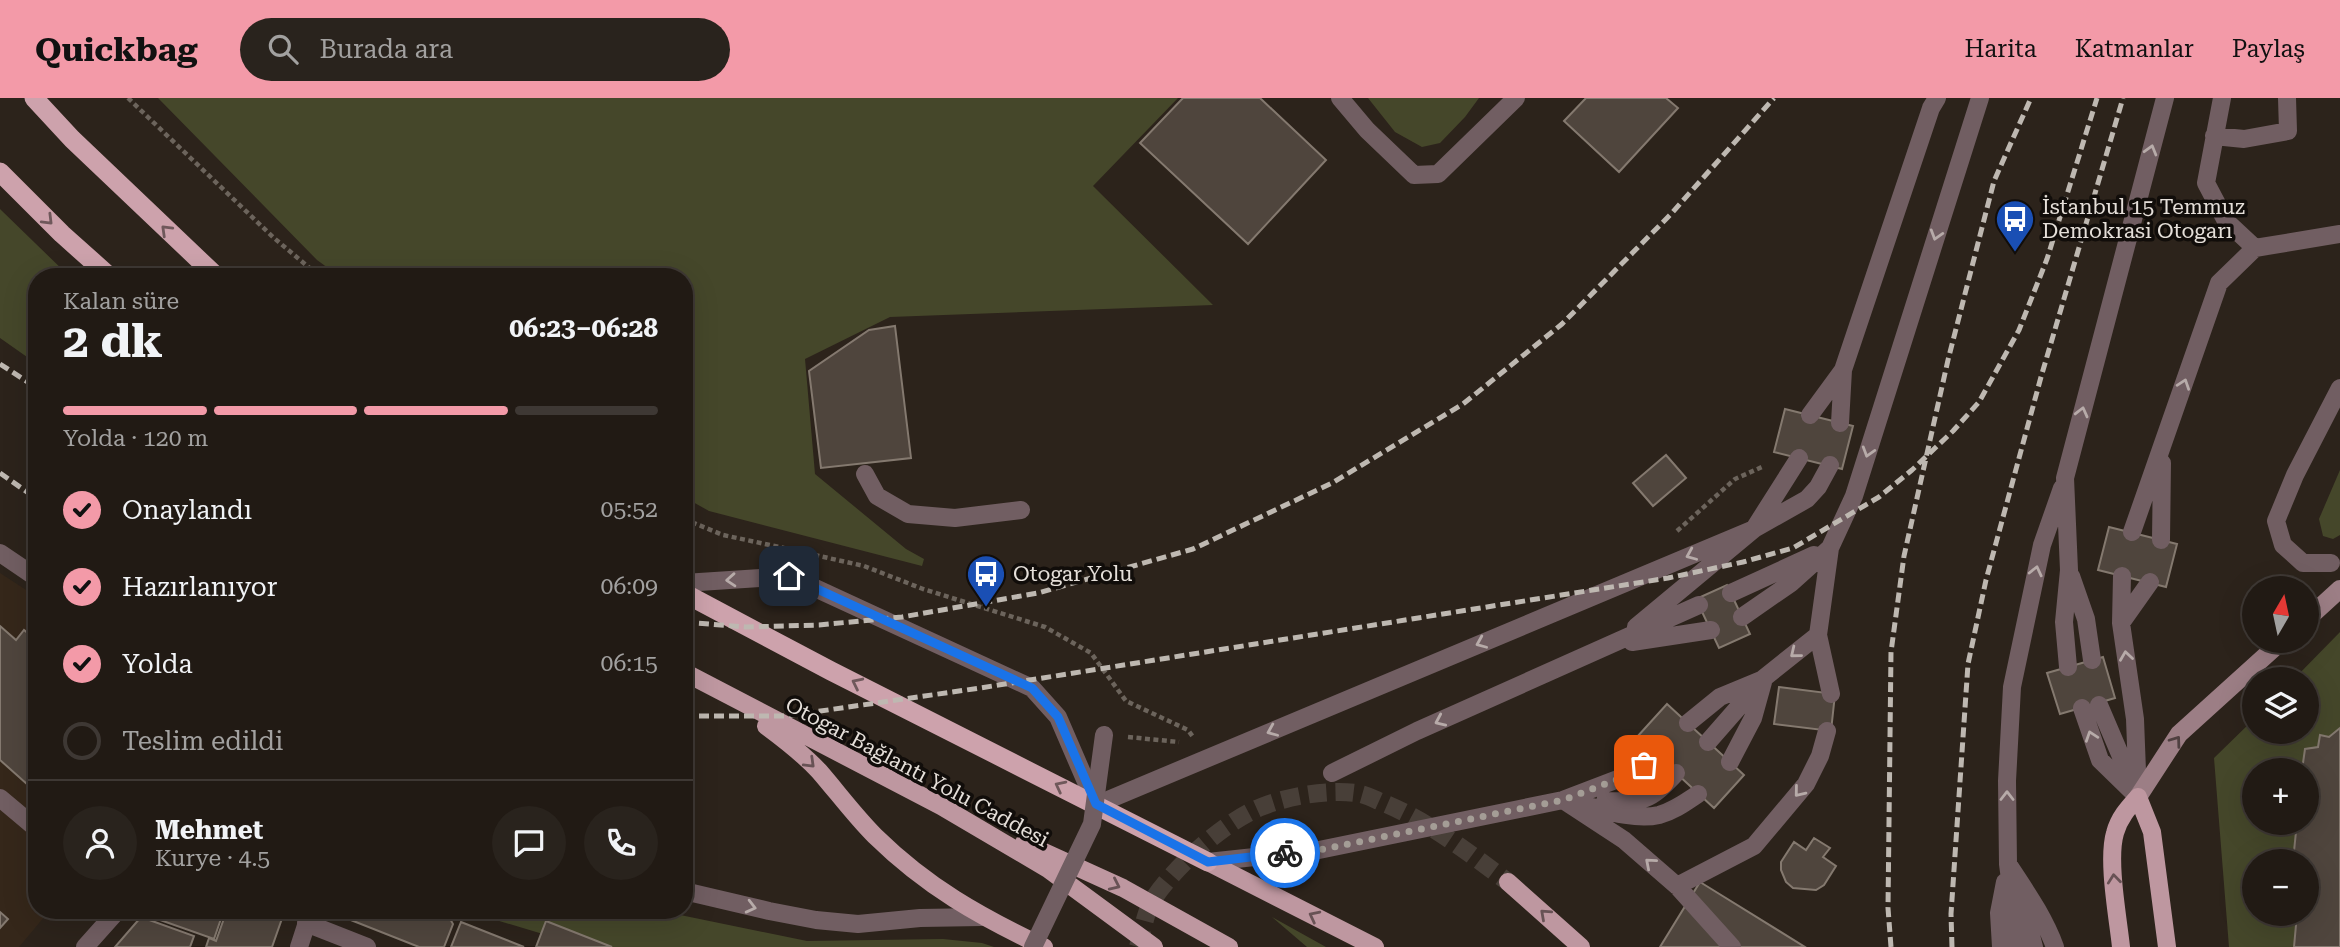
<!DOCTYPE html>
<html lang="tr">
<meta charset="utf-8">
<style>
body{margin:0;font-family:"Roboto Serif",serif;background:#29231d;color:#f1f3f6;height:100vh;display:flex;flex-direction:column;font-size:26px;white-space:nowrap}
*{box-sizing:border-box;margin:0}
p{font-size:23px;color:#a2a1a0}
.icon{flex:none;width:38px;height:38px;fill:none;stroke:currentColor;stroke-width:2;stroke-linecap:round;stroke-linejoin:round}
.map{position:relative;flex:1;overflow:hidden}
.sheet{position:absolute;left:28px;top:170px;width:665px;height:651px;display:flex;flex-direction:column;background:#211a14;border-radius:28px;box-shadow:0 7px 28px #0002,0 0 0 2px #3e3834}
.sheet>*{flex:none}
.needle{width:46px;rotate:9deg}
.fabs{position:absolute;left:2242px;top:478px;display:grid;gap:14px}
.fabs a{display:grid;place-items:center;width:77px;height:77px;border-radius:50%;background:#211a14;box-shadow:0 7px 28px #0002,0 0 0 2px #3e3834;font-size:35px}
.pin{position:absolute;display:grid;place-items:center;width:60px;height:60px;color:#fff;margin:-30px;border-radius:14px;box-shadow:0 4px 10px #0006}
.courier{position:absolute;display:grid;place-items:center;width:70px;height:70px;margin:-35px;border:5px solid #1a73e8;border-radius:50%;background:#fff;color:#222;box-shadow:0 2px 9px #0007}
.head em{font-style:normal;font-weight:700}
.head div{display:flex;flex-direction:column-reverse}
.head{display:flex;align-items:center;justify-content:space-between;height:119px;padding:0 35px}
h1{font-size:46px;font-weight:700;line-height:52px}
.bar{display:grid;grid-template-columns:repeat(4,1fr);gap:10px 7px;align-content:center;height:84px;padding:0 35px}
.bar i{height:9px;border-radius:5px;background:#3e3834}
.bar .selected{background:#f39aa8}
.bar p{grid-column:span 4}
.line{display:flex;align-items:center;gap:18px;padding:0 35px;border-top:2px solid #3e3834}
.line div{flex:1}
.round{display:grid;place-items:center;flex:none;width:74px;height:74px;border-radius:37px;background:#29231d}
ol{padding:0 35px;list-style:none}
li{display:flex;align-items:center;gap:21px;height:77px}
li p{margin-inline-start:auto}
li .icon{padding:7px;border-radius:50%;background:#f39aa8;color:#111;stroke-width:4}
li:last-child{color:#a2a1a0}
li i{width:38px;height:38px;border:4px solid #3e3834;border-radius:50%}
header{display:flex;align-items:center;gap:42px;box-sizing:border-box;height:98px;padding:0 35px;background:#f39aa8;color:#111}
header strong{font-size:33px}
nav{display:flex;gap:38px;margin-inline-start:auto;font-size:24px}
.search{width:490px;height:63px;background:#29231d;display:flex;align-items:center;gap:18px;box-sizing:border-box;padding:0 24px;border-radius:38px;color:#a2a1a0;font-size:26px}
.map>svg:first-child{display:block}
.built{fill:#35271a}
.green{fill:#45472a;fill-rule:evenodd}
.building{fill:#4f453d;stroke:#84796f;stroke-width:2}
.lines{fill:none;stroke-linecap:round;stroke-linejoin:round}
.primary-tunnel{stroke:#483f38;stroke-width:18;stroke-dasharray:18 9;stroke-linecap:butt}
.path{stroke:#6c645c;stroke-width:4.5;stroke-dasharray:5 3.5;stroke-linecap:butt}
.service{stroke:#715e62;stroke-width:18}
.minor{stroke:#715e62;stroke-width:18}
.tertiary{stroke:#715e62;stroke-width:18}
.secondary{stroke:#9c7e85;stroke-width:18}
.primary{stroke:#be97a0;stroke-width:18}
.trunk{stroke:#cda2ac;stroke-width:19}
.rail{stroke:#beb8b1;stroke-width:5;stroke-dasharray:10 5;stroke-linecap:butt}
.pedestrian-bridge{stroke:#715e62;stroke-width:18}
.oneway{stroke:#b7aba9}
.oneway2{stroke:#6f585b}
.oneway3{stroke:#504041}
.oneway4{stroke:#685255}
.done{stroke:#a49d96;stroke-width:7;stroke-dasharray:0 12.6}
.route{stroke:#1a73e8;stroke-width:9}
.labels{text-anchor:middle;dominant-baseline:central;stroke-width:7;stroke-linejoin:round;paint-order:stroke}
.poi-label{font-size:21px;fill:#e5dfd9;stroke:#110d0a;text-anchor:start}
.street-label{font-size:21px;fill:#e5dfd9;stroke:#110d0a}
</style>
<header>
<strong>Quickbag</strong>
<div class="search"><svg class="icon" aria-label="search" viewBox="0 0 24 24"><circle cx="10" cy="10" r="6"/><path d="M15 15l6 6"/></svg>Burada ara</div>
<nav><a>Harita</a><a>Katmanlar</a><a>Paylaş</a></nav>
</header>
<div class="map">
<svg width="2340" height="849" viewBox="0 0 2340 849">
<rect width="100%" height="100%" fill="#2c231b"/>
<path class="built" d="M0,475L37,499V812H50L19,849H0Z"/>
<path class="green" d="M158,0H1178L1093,88L1213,207L890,219L805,261L815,376L906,451L924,461L922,468L709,413L684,399V178H339L317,162Z
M1368,0H1479L1465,19L1440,45L1422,49L1395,34Z
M0,111L69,178H37V266L0,240Z
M2340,372V437L2333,441L2323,438L2319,421Z
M2340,534V849H2229L2214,660L2254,621V634H2306V581H2294ZM2254,672H2306V724H2254ZM2254,763H2306V816H2254Z
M474,812H656L807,843L943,841L982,845L994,849H586L476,816Z
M1272,819L1326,849H1307Z"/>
<path class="building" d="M1183,0H1260L1326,62L1248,146L1140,45Z
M1586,0H1666L1678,10L1619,74L1564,23Z
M895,228L911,360L821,370L809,273L869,232Z
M1785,311L1853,328L1842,371L1774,354Z
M1666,357L1686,380L1653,408L1633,385Z
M2109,429L2177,446L2166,489L2098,472Z
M1727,487L1750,536L1719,550L1696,501Z
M0,528L16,542L24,532L37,543V695L0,662Z
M2103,559L2115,600L2060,616L2047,575Z
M1779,589L1835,596L1831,633L1774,626Z
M1667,606L1744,677L1714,710L1637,639Z
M2340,630V849H2294L2297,816H2306V763H2293L2297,724H2306V672H2302L2305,651L2318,649L2320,637L2329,639Z
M1814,740L1830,750L1823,759L1836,768L1824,787L1816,792L1793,790L1786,784L1781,772V764L1794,744L1806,752Z
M1700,784L1805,849H1660Z
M146,812H224L214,841L143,816Z
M227,812H285L272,849H206L209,840L216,843Z
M445,812L453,826L444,849H419L328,813Z
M0,814L8,821L0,830Z
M141,819L194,838L190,849H115Z
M546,823L612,849H536Z
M461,824L524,849H451Z"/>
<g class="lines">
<path class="primary-tunnel" d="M1138,849C1142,835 1145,816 1152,803C1174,769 1224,724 1261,709C1287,698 1334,690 1361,696C1369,698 1378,703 1386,706C1431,725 1469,755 1508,784"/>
<path class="path" d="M128,0L274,140L319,178
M684,421L723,437L784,450
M1677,433L1735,381L1762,369
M806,455L864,468L923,491L1045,529L1091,555L1126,603L1188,632L1193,639
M1128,639L1179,644"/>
<path class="service" d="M1340,0L1367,32L1414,77L1438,76L1516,0
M2222,0L2206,85L2226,123L2255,150L2340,136
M2214,38L2244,41L2288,33L2287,0
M1810,317L1843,272
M1840,325L1843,272L1931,10L1937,0
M865,376L877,398L908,416L955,420L1021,412
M2132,434L2219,185L2255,150
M2161,442L2162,365
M2331,465H2303L2283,447L2276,423L2295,377L2340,290
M2071,478L2086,521L2092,562
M2122,478L2121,525L2135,621L2138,699
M684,485L789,478L1032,590L1058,619L1096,707L1754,431L1807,401L1818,389L1830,367
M1731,495L1814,457
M1742,519L1791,485L1830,450
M2121,525L2150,484
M1636,529L1754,431L1799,360
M1818,537L1831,596
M1632,544L1711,532
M2068,569L2064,524L2069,472L2065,380L2165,0
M2099,607L2134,689
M2082,610L2100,662L2138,699
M1688,625L1720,599L1761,582
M1708,644L1764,580L1818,537L1830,450L1854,398L1980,0
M1730,664L1753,620L1763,584
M1332,675L1417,633L1699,507
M0,700L37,731
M1563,702L1624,742L1677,788L1732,849
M1605,703C1644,704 1649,704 1676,675
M1577,705C1601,711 1634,723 1659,717C1674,713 1686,704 1698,696
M1208,764L1319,752L1563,702L1631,676L1657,657
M2010,769C2027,795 2044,819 2055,849
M1677,788L1754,748L1806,686L1820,658L1827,633
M2021,799L2034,849
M2001,849L1999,815L2005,784
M2019,849L2008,766L2007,683L2012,589L2042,447L2062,390"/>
<path class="minor" d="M306,825L367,849
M85,849L118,812
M299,849L311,812"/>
<path class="tertiary" d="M0,455L37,480
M684,793L769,813L816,822L858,826L920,820L982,819"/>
<path class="secondary" d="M2306,522L2340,491
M2138,699L2179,636L2283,542"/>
<path class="primary" d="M684,574L941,708L1048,771L1154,849
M766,628C785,642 803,656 819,673C838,695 855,718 875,738C927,789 979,818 1044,849
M1024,745L1123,790L1229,849
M1208,764L1375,849
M1508,784L1581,849
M2121,849C2118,820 2107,762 2115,735C2119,720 2128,710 2138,699L2152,734L2167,849"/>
<path class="trunk" d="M34,0L72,41L216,178
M0,74L62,136L109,178
M684,495L831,573L1208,764"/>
<path class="rail" d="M0,266L37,290
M0,375L37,401
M684,524L746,529L819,527L902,519L1038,495L1193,451L1332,385L1463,306L1562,226L1671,116L1774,0
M684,618H786L980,590L1668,480L1743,464L1793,450L1879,399L1912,372L1953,333L1979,304L2019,232L2047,161L2097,0
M1891,849L1888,810L1891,554L1904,458L1948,262L1994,83L2031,0
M1952,849L1951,816L1968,566L1986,482L2041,279L2123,0"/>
<path class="pedestrian-bridge" d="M1033,849L1092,726L1104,637"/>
</g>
<defs><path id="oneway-chevron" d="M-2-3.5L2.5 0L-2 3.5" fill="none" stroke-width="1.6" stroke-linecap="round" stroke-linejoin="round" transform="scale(1.75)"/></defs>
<g class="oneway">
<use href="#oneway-chevron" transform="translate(2151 52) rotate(-74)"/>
<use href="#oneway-chevron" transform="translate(1936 137) rotate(107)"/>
<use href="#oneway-chevron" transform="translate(2184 286) rotate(-71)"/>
<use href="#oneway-chevron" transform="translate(2082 314) rotate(-76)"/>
<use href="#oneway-chevron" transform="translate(1868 354) rotate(107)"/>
<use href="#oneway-chevron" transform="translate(1691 457) rotate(157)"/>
<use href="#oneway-chevron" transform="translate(2036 473) rotate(-77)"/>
<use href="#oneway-chevron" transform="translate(731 482) rotate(176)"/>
<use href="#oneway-chevron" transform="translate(1481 545) rotate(157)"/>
<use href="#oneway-chevron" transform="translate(1795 555) rotate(141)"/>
<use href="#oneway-chevron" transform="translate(2126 558) rotate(-98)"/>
<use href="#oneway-chevron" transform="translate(1440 623) rotate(156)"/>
<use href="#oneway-chevron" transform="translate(1272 633) rotate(157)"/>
<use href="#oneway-chevron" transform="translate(2091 638) rotate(-109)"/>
<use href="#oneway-chevron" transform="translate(1799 694) rotate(129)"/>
<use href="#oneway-chevron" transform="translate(2007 698) rotate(-90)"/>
<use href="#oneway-chevron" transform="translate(1650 765) rotate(-139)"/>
<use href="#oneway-chevron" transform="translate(751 809) rotate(14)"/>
</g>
<g class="oneway2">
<use href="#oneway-chevron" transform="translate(48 122) rotate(45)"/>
<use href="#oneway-chevron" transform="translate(166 132) rotate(-136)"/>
<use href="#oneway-chevron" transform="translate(857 585) rotate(-154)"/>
<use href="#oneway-chevron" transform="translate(1060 688) rotate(-153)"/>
</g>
<use class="oneway3" href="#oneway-chevron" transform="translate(2176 643) rotate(-54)"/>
<g class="oneway4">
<use href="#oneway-chevron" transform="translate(810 665) rotate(44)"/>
<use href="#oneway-chevron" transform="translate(2114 781) rotate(-96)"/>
<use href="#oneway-chevron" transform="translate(1115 787) rotate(25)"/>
<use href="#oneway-chevron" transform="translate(1545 816) rotate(-138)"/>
<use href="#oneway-chevron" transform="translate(1314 818) rotate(-153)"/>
</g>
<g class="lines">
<path class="done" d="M1285,755L1319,752L1563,702L1631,676L1644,667"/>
<path class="route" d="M789,478L1032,590L1058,619L1096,706L1208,764L1285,755"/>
</g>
<defs>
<g id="bus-pin" transform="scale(2.0125)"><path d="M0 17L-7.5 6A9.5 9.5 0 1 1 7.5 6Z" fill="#1a4fb4" stroke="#110d0a"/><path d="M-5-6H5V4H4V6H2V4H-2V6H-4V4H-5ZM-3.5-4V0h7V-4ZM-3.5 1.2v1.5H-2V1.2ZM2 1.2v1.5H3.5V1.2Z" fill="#fff"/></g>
</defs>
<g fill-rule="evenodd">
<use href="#bus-pin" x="2015" y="121"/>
<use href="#bus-pin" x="986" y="476"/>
</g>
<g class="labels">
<g class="poi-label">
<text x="2042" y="109">İstanbul 15 Temmuz<tspan x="2042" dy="24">Demokrasi Otogarı</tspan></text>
<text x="1013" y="476">Otogar Yolu</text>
</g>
<g class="street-label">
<text transform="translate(917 674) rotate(28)">Otogar Bağlantı Yolu Caddesi</text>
</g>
</g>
</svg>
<div class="fabs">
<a><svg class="needle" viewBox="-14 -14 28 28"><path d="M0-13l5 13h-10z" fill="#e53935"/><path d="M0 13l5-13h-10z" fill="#a2a1a0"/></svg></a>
<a><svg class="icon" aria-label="layers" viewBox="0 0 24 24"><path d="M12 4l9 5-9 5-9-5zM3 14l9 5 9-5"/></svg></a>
<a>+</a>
<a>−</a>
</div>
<div class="pin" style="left:1644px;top:667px;background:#ea580c"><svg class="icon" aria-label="bag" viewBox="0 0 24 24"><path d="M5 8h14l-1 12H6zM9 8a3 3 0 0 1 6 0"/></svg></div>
<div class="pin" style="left:789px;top:478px;background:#1f2937"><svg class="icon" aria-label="home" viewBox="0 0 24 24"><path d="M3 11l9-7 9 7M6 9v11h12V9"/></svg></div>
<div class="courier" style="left:1285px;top:755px"><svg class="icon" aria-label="bike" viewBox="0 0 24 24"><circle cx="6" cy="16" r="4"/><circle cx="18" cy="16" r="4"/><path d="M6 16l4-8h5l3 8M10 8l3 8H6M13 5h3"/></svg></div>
<section class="sheet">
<div class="head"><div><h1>2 dk</h1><p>Kalan süre</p></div><em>06:23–06:28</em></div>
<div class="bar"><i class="selected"></i><i class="selected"></i><i class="selected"></i><i></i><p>Yolda · 120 m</p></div>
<ol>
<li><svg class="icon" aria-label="check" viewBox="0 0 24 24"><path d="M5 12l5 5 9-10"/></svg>Onaylandı<p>05:52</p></li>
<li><svg class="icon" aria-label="check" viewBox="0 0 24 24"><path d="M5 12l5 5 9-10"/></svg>Hazırlanıyor<p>06:09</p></li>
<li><svg class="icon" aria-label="check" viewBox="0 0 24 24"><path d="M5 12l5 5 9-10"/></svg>Yolda<p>06:15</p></li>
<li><i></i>Teslim edildi</li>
</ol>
<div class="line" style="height:126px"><a class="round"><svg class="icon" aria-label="person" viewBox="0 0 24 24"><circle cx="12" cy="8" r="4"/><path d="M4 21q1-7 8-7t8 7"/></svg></a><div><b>Mehmet</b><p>Kurye · 4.5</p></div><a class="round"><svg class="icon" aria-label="chat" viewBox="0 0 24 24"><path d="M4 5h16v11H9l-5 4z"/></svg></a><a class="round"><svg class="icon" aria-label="phone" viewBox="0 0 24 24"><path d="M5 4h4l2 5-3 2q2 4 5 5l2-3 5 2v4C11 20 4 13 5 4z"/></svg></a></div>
</section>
</div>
